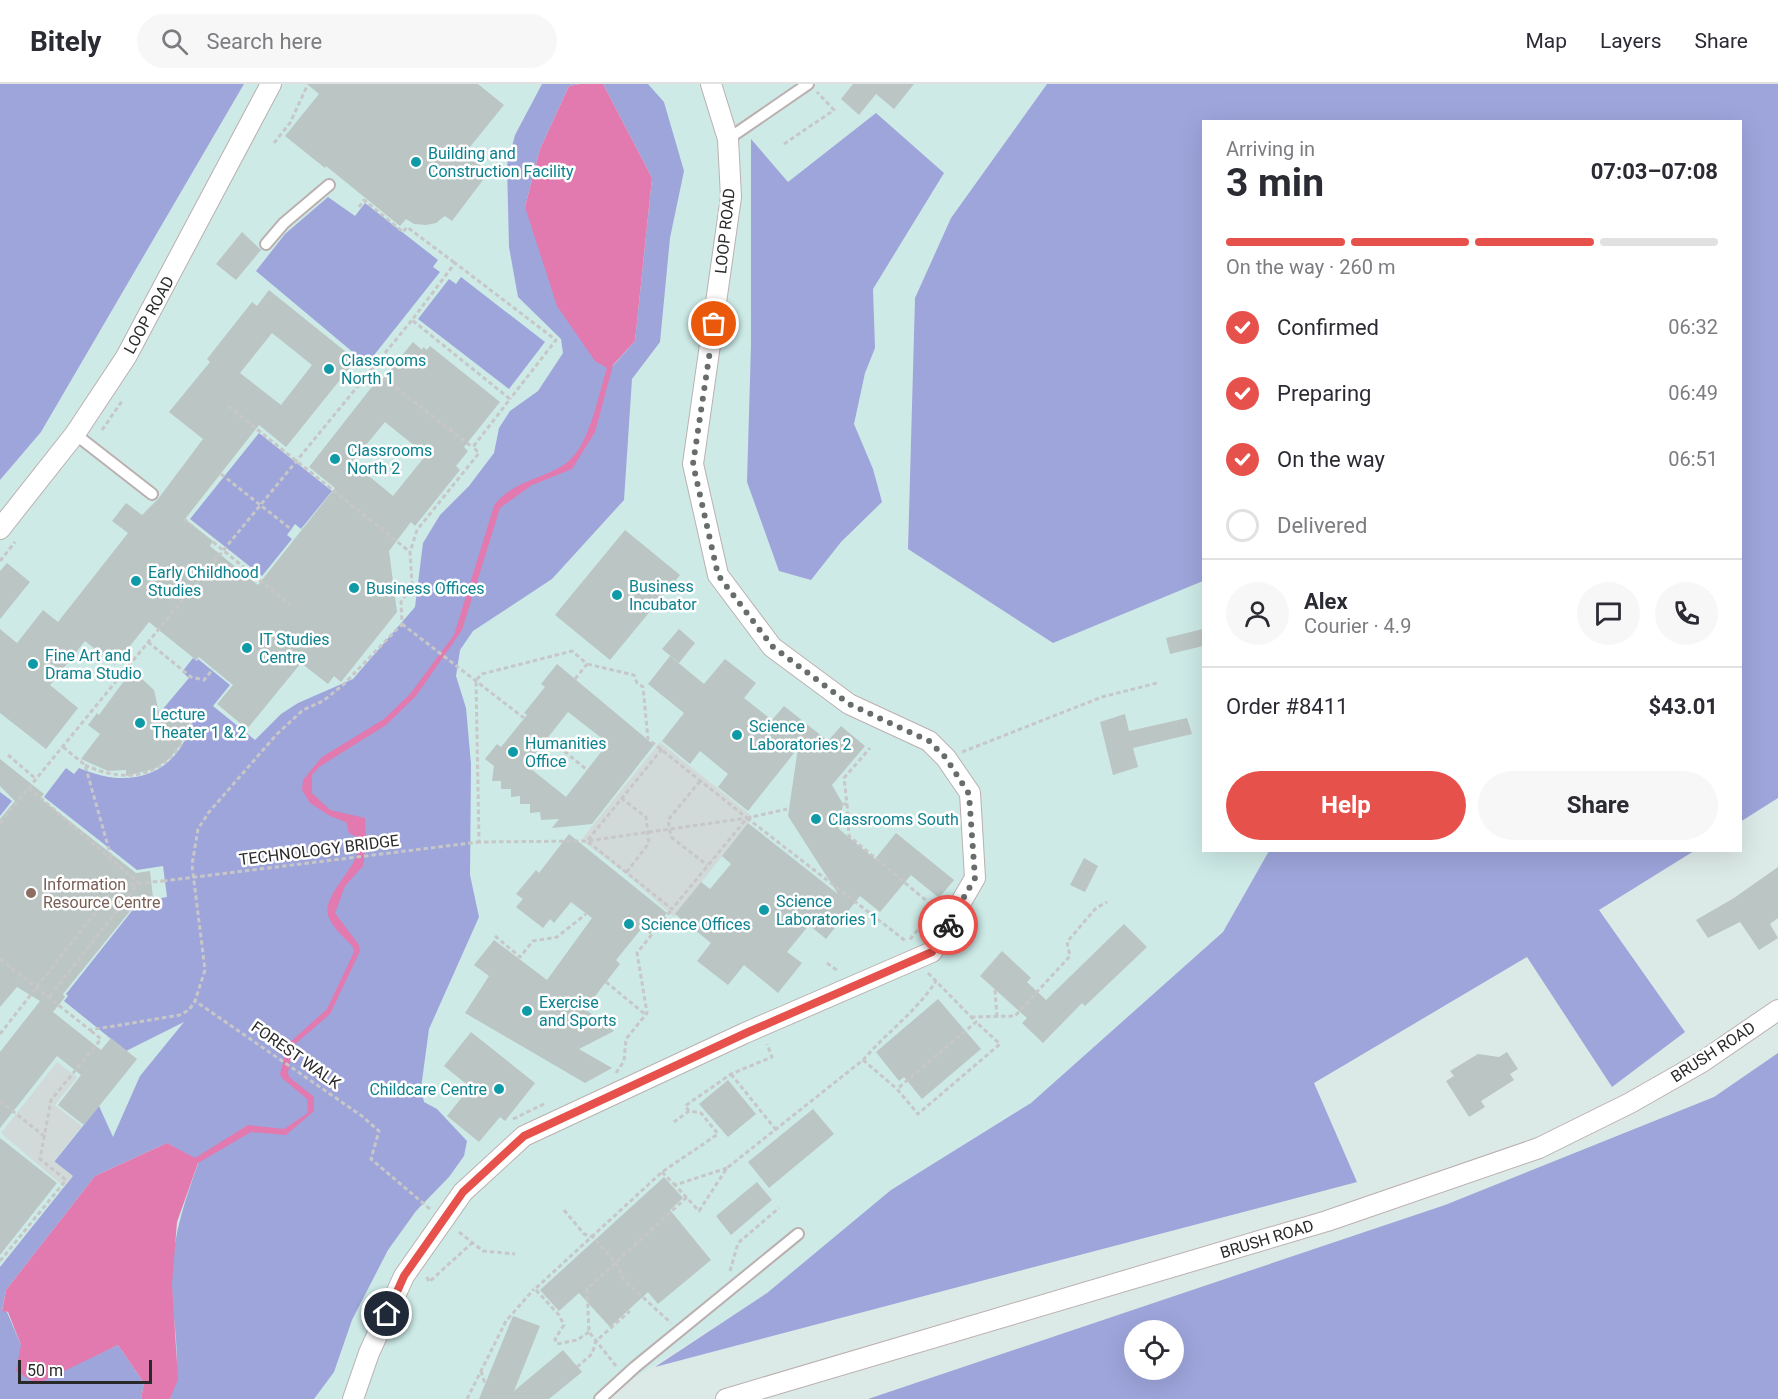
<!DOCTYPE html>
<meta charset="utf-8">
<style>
body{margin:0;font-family:Roboto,sans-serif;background:#f7f7f7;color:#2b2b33;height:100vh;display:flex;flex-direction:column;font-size:22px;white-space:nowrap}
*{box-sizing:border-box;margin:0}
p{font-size:20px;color:#7c7c81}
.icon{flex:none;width:33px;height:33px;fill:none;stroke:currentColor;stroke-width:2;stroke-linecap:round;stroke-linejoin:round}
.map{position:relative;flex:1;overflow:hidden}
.details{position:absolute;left:1202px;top:36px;width:540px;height:732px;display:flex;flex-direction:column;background:#fff;border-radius:0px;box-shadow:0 6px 24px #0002}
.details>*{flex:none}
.fabs{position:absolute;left:1124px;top:1236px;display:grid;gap:12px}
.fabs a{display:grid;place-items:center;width:60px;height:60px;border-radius:50%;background:#fff;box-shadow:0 6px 24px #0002;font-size:30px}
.scale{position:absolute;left:18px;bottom:15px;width:134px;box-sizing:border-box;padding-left:6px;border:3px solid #292929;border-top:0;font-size:16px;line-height:21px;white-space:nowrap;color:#292929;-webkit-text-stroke:4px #fff;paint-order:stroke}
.pin{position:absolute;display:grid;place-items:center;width:51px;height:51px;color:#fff;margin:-26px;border:3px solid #fff;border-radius:50%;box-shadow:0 2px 6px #0007}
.courier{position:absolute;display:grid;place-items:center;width:60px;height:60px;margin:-30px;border:4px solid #e7514c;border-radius:50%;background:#fff;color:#222;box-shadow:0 2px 8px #0007}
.overview em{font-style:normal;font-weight:700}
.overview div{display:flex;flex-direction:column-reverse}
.overview{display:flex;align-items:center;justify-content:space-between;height:102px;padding:0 24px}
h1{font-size:39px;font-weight:700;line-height:45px}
.bar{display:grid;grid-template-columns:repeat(4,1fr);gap:9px 6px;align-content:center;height:72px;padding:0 24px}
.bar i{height:8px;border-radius:4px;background:#e1e1e2}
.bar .current{background:#e7514c}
.bar p{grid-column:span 4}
.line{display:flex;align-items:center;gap:15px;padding:0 24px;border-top:2px solid #e1e1e2}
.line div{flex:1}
.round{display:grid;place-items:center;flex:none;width:63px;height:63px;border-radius:32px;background:#f7f7f7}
ol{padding:0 24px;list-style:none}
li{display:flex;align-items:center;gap:18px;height:66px}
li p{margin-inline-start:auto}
li .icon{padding:6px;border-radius:50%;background:#e7514c;color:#fff;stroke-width:4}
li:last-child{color:#7c7c81}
li i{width:33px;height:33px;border:3px solid #e1e1e2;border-radius:50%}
.button{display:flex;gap:12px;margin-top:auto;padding:12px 24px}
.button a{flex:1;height:69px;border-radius:36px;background:#e7514c;color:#fff;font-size:24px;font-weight:700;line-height:69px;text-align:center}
.button a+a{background:#f7f7f7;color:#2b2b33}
header{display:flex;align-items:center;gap:36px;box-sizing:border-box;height:84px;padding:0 30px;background:#fff;border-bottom:2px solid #e1e1e2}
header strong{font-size:28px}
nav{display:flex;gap:33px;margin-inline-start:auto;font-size:21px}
.search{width:420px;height:54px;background:#f7f7f7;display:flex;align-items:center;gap:15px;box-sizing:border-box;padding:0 21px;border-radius:33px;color:#7c7c81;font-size:22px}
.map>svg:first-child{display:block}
.education{fill:#cdeae7}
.green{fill:#9ea5db;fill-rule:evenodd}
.plaza{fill:#d2dad9}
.water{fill:#e279af}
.building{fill:#bbc5c3;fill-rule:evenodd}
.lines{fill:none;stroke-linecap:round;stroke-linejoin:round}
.service-casing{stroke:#bbb0af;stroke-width:14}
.minor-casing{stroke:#bbb0af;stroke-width:22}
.path{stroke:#c7c7c7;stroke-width:3;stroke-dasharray:4.5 3;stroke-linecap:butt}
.service{stroke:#fff;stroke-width:10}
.minor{stroke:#fff;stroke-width:20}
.path-bridge{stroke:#c7c7c7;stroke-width:3;stroke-dasharray:4.5 3;stroke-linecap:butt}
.done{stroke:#686d6c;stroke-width:6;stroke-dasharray:0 10.8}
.route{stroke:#e7514c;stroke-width:8}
.culture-dot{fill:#0f9aa8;stroke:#fff;stroke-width:2}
.education-dot{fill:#8d6e63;stroke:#fff;stroke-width:2}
.labels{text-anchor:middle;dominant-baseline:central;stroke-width:5;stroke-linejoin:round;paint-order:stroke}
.culture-label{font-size:16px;fill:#0d838f;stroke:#fff;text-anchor:start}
.street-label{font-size:16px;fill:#292929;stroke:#fff}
.education-label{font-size:16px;fill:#785e54;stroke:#fff;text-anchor:start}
</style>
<header>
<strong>Bitely</strong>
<div class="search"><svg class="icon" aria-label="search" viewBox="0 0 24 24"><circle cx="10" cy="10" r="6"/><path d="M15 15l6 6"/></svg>Search here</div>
<nav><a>Map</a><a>Layers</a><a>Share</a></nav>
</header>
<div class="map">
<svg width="1778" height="1315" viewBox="0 0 1778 1315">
<rect width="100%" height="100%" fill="#dceae7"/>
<path class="education" d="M244,0H1047L951,134L915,214L908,465L1053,559L1203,497V766L1269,767L1223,848L1031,1019L891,1106L767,1209L602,1315H0V396L41,348Z"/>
<path class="green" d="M0,0H244L41,348L0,396Z
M542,0H580L569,2L540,65L525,123L610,285L635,257L652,94L603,0H648L664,18L684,87L670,154L660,258L632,295L624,416L552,495L473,547L460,566L456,592L466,624L471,680L470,791L479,833L429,945L421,1004L424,1018L437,1025L467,1057L464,1072L449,1093L416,1127L388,1166L352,1236L334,1288L314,1315H170C184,1279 172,1239 172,1202C171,1156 184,1119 199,1077L167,1059L95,1092L6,1206L2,1226L7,1228L21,1261L83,1277L118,1261L144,1299L141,1315H0V1183L72,1093L54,1078L99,1022L113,1053L140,992L184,938L126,967L64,917L68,912L66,910L139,818L167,813L163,782L137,786L44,713L66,684L74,690L79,684C130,706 177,693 193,635L162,626L189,594L182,588L193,574L197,577L198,575L230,601L213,622L255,656L281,630L298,619L353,595L415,523L423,459L440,431L469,402L494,369L499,344L510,327L538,307L563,269L561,255L518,213L509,163L507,81L515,51Z
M1047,0H1778V714L1740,738V38H1203V497L1053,559L908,465L915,214L951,134Z
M876,29L944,89L873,205L875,264L865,289L854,340L873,385L882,418L841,458L811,496L779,487L747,398L751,261V55L788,98Z
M328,113L355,132L365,119L438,176L433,183L440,188L367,280L256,187L285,150Z
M461,193L545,258L509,305L418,235L449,195L456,200Z
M259,349L332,407L301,445L295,440L287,451L292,455L262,492L190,435Z
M0,708L12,717L0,732Z
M1269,767H1694L1599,826L1685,948L1612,1003L1527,873L1314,999L1357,1098L655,1283L767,1209L891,1106L1031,1019L1223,848Z
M1778,969V1315H868L1445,1121L1714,1013ZM1134,1246H1173V1286H1134Z"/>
<path class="plaza" d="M660,658L753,733L674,833L626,790L581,756Z
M57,978L77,993L55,1021L82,1042L54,1077L73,1092L64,1103L1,1049Z"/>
<path class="water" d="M580,0H603L652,94L635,257L613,281L595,348L572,385L532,401L500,424L462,546L416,612L386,641L319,683L312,691V709L330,726L365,734C366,738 365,777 363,782L345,802L335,829L359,861L360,867L330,930L294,961L288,988L289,993L314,1013V1027L286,1051L251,1048L198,1079L177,1138L172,1200L178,1295L170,1315H141L144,1299L118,1261L37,1300L16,1287L21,1261L8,1228L2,1227L6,1206L95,1092L167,1059L195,1074L248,1041L284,1045L308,1029L307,1015L282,994L280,990L288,960L327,925L354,868L353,863C345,854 334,845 329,834C320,814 354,787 358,767C359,762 357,757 357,753L349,749L346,738L330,732L310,719L302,706L303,696L322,673L384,635L410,610L454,551L494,422C510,398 543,395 565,380C590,363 598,311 607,284L595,277L557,222L525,123L540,65L569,2Z"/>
<path class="building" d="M307,0H478L504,21L465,69L489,88L452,137L445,132L436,139L426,141L414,140L406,135L400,142L326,82L325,84L285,52L319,10Z
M853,0H914L894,25L876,10L859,31L841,15Z
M242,148L261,166L236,196L216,180Z
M269,206L356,276L286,363L259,341L185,435L213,457L210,462L258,501L335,404L309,383L378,295L381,297L413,258L422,266L423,263L427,266L430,262L500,318L464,363L468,367L456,382L460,386L415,442L411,438L389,467L397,528L341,598L334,592L328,600L301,579L247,645L217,620L233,601L199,573L196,576L149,538L115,581L85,557L50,601L78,624L46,665L0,629V545L17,559L43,526L58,538L128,449L112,437L126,419L142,431L158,415L203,355L169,328L210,278L207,275L252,218L257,222ZM272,249L312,281L281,321L240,289ZM385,338L426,371L393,412L352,378Z
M625,446L680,491L610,576L555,531Z
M7,479L30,498L0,535V487Z
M679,545L695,559L679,579L662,565Z
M1203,545V562L1170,570L1166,554Z
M670,572L704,600L725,575L756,599L744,614L772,636L784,622L828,657L841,642L865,662L832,701L843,720L839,745L875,775L896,749L954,796L939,814L911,791L880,828L860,812L826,855L809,841L787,868L802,879L778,909L744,881L728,901L697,877L711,859L675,830L701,798L710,805L731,780L722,772L748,739L838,810L788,732L798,664L748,727L718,703L728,690L700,667L690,680L662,657L684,629L648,600Z
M557,580L654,661L592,740L552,744L559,735L541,736L540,728L530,729V720H520V712L511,713V705H501V697H492L494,682L485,675L497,660L501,663L527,631L524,629L545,603L541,600ZM568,628L608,659L566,713L526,681Z
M132,586L154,606L159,629L191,636L181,660L169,675L154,685L126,692V686L108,687L81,675L100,650L88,641L97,629L99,631Z
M1125,630L1129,647L1187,634L1192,650L1133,664L1138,683L1113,691L1100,638Z
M0,675L44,710L40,714L136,789L150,787L153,814L139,816L63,910L65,913L53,928L101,966L111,954L137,975L84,1041L58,1021L81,991L57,972L0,1044V968L40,917L17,903L0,923V735L15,717L0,702Z
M569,750L667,829L650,850L642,844L616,876L620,880L585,925L614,947L579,965L612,984L585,999L465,929L489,892L474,881L494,856L547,896L592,834L571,818L554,839L550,835L543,844L516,823L523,815L516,810L536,786L539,789Z
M1084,774L1098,782L1085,808L1070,801Z
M1778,783V834L1770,840L1778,854L1759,866L1740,838L1708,854L1696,836L1734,814Z
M1124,840L1147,863L1085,922L1082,919L1043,959L1022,939L1027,934L980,892L1002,867L1031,894L1027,898L1046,916Z
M938,915L981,965L922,1015L904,993L899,997L876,968Z
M471,948L535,999L505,1037L500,1033L479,1058L447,1032L470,1003L444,982Z
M1507,968L1518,985L1510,990L1514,996L1481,1017L1485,1023L1469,1033L1446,997L1454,992L1450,987L1478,970L1499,973Z
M728,996L756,1030L728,1053L699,1020Z
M813,1025L834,1050L769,1104L748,1078Z
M0,1054L57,1099L0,1171Z
M664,1093L683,1114L670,1126L711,1176L658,1220L648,1208L610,1243L579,1209L559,1227L540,1206Z
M757,1098L772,1116L731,1151L716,1132Z
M513,1232L540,1242L514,1307L563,1266L582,1288L549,1315H479Z"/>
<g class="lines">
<g class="service-casing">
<path id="service" d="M728,55L808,0
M266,160L284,139L329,101
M75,350L152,410
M600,1315L635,1283L798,1150"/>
</g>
<g class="minor-casing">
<path id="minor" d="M0,445L75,350L126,273L271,0
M353,1315L369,1269L404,1192L463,1108L524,1052L745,949L932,868L975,794L970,709L946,674L929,657L849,620L772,563L718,491L693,380L731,113L728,55L711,0
M726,1315L1327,1137L1539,1064L1630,1019L1702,978L1778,926"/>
</g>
<path class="path" d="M274,59L290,39L308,0
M784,60L834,26L817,8
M359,123L364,116L403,148L407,143L455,179
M372,285L472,363
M228,322L410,468
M102,346L122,317
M221,390L292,446
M184,435L192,442
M213,458L290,521
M0,477L15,458
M402,540L524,634
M148,558L191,593L204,596L213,585
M575,595L587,580L572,567L482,590L476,596L479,758L587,757L747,734L648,655L643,603L637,599L634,591L587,580
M547,653L587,686
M63,663L85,681L112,776
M662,665L587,757L672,825L747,734L787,725
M962,668L1102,613L1157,599
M8,671L36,695
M85,681C135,704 174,688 193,636L158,627
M700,697L668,736L671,753L707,781
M29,704L139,799L49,913
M621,714L646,733L649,759L626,789
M843,720H847L844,694L870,664
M847,720L849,752L935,824L908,858
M747,734L907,858
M0,739L412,236
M495,852L520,873L533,857L557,853L586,830
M0,875L90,946L180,931L189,926L195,917
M827,879L838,887
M928,889L976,938L897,1005L918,1030L1000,960L976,938
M606,898L646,931
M995,906L997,933
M971,933L1015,932L1070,872L1067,858L1096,824L1107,818
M0,950L116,802L163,797
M863,976C886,949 917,927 936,897
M616,989L624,977L626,955L647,929L637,869L672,825
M731,990L776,1046
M0,1017L44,1052
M689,1027L685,1022L731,990L772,973L767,960
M513,1035L544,1020
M727,1084L675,1101L699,1127L727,1084L863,976L897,1005
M662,1088L675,1101
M430,1125L371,1075L379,1047L362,1032L195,917L205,886L192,781L198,745L209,728L277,650L303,626L323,617L343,601L402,540L401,518L412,501L410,468L417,446L479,369L473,363L510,315L412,236L455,179L556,256L510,315
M564,1126L584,1150L593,1153L616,1179L624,1196L671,1239
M459,1148L483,1167L515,1170
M0,1177L66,1096L40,1075L51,1016L101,955L90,946
M730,1187L738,1159L779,1124
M427,1193L429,1198L472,1159
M589,1248L577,1256L557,1260L555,1255L564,1241L559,1231L535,1205L662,1088L718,1050L701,1029L689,1027L674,1038
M616,1282L589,1248L587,1205L687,1113
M577,1283L592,1270L596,1257L630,1227
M481,1287L485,1300
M467,1315L506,1237L534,1205"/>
<use href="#service" class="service"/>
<use href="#minor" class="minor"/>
<path class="path-bridge" d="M163,797L479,758"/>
</g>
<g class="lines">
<path class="done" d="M714,240L693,380L718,491L772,562L849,620L929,657L946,674L969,710L975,794L948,841"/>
<path class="route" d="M387,1230L404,1192L463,1108L524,1052L746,949L932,868L948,841"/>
</g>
<g class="culture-dot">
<circle cx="416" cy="78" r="6"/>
<circle cx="329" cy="285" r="6"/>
<circle cx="335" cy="375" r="6"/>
<circle cx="136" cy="497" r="6"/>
<circle cx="354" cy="504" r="6"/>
<circle cx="617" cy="511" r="6"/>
<circle cx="247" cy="564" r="6"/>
<circle cx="33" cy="580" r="6"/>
<circle cx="140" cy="639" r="6"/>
<circle cx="737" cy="651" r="6"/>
<circle cx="513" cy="668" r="6"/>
<circle cx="816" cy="735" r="6"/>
<circle cx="764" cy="826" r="6"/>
<circle cx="629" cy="840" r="6"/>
<circle cx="527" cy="927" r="6"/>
<circle cx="499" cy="1005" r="6"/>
</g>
<circle class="education-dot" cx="31" cy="809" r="6"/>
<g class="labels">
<g class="culture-label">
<text x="428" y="69">Building and<tspan x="428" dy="18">Construction Facility</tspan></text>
<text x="341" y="276">Classrooms<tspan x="341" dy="18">North 1</tspan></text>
<text x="347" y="366">Classrooms<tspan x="347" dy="18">North 2</tspan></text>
<text x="148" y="488">Early Childhood<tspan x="148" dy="18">Studies</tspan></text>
<text x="629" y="502">Business<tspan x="629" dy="18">Incubator</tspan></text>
<text x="366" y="504">Business Offices</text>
<text x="259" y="555">IT Studies<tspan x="259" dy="18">Centre</tspan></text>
<text x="45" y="571">Fine Art and<tspan x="45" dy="18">Drama Studio</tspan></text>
<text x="152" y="630">Lecture<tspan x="152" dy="18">Theater 1 &amp; 2</tspan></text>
<text x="749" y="642">Science<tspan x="749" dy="18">Laboratories 2</tspan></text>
<text x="525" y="659">Humanities<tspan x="525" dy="18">Office</tspan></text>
<text x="828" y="735">Classrooms South</text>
<text x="776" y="817">Science<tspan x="776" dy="18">Laboratories 1</tspan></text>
<text x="641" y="840">Science Offices</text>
<text x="539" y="918">Exercise<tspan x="539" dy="18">and Sports</tspan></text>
<text x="487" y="1005" text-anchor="end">Childcare Centre</text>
</g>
<g class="street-label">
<text transform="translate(725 147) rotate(-84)">LOOP ROAD</text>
<text transform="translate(149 231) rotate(-61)">LOOP ROAD</text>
<text transform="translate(319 766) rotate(-7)">TECHNOLOGY BRIDGE</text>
<text transform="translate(1713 968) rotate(-33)">BRUSH ROAD</text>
<text transform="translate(296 971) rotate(35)">FOREST WALK</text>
<text transform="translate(1267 1155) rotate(-17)">BRUSH ROAD</text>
</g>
<g class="education-label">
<text x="43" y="800">Information<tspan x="43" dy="18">Resource Centre</tspan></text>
</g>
</g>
</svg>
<div class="fabs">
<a><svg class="icon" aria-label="locate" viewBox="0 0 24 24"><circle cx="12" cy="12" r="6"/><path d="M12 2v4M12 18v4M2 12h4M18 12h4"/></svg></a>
</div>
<div class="scale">50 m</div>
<div class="pin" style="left:714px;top:240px;background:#ea580c"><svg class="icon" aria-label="bag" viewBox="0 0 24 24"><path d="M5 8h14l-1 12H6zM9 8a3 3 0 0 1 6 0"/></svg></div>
<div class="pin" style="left:387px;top:1230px;background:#1f2937"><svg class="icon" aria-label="home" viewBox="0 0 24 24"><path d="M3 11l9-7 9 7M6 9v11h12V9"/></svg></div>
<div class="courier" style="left:948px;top:841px"><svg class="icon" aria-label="bike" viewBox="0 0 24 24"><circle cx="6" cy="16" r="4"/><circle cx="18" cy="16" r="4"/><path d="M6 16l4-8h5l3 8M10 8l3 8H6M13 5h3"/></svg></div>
<section class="details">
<div class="overview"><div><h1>3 min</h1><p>Arriving in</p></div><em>07:03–07:08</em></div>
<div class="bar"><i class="current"></i><i class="current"></i><i class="current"></i><i></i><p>On the way · 260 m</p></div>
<ol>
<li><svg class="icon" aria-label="check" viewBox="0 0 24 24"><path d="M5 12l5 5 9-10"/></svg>Confirmed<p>06:32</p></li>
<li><svg class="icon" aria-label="check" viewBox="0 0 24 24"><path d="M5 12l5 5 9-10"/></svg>Preparing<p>06:49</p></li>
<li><svg class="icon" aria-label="check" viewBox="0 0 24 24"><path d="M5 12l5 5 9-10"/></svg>On the way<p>06:51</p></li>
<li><i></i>Delivered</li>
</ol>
<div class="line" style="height:108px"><a class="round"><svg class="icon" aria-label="person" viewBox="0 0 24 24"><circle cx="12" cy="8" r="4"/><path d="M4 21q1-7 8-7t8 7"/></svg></a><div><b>Alex</b><p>Courier · 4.9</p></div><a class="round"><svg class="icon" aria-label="chat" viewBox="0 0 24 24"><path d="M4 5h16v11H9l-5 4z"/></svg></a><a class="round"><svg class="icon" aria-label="phone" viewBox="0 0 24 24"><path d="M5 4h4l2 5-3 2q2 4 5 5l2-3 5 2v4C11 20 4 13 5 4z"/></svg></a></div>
<div class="line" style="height:78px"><div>Order #8411</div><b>$43.01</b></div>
<div class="button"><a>Help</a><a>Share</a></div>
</section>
</div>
